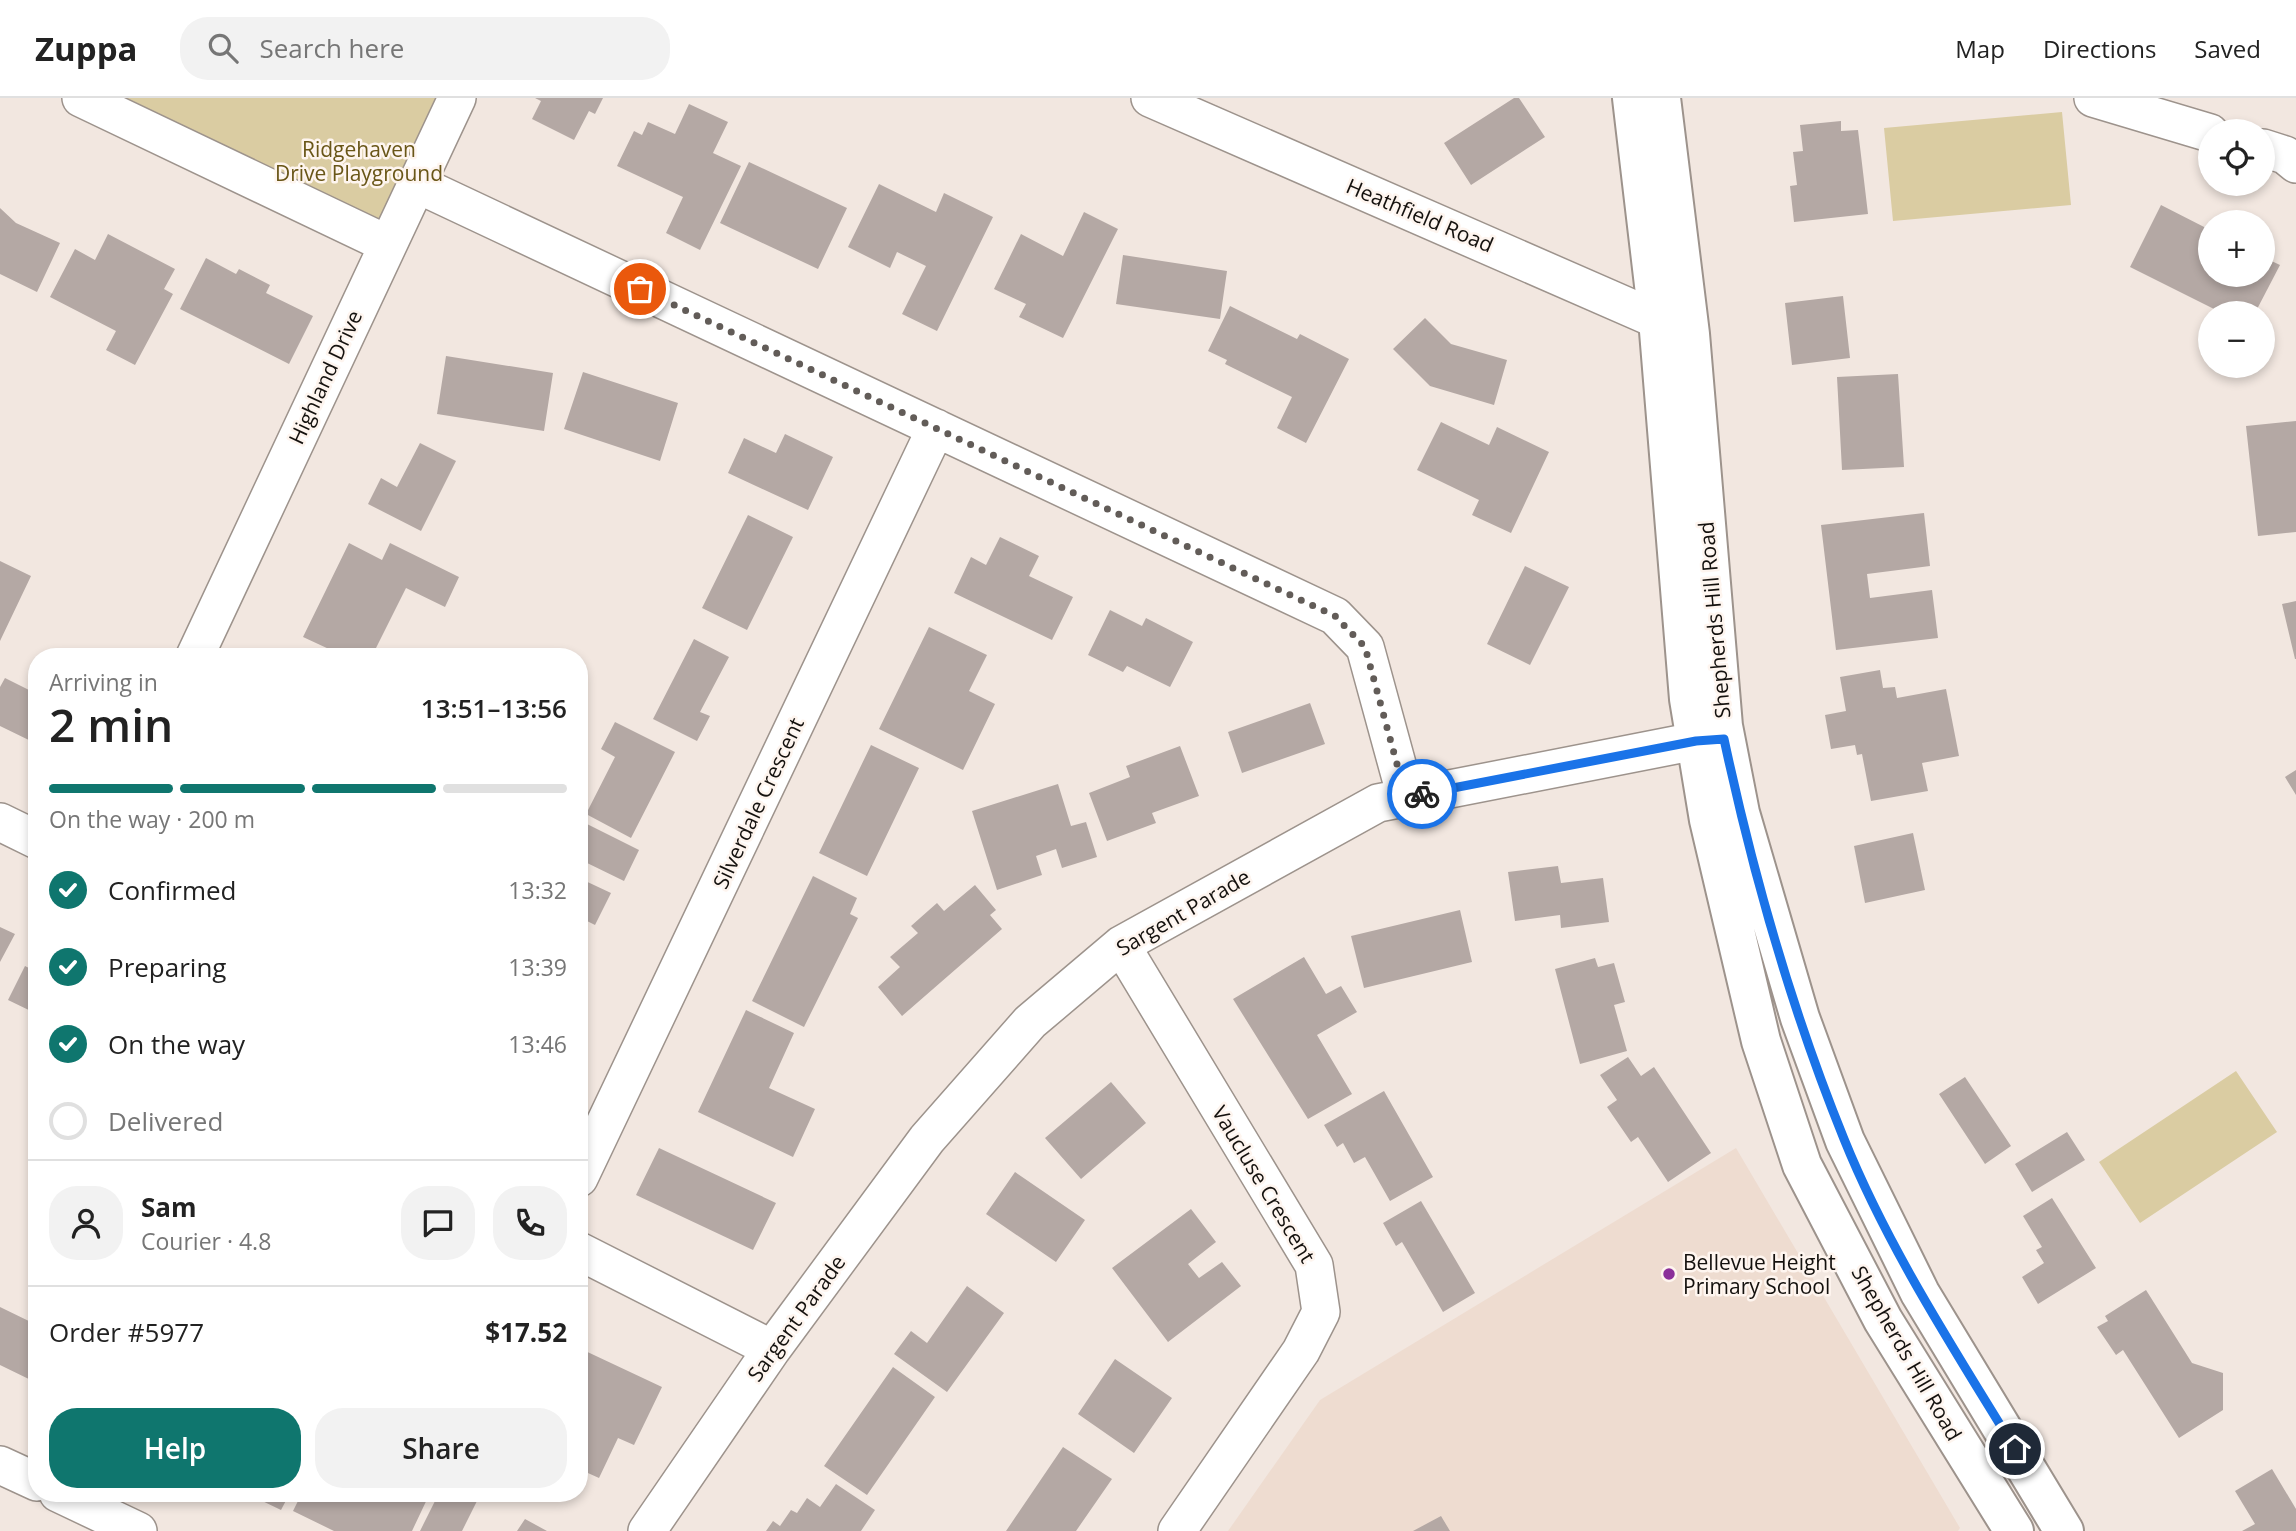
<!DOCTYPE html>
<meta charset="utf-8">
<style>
body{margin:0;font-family:"Open Sans",sans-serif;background:#f2f2f2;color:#222;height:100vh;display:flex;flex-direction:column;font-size:26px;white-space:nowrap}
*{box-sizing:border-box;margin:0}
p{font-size:23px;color:#767676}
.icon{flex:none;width:38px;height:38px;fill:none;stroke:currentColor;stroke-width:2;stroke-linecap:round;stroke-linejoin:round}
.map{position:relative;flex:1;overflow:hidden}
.sheet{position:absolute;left:28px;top:550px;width:560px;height:854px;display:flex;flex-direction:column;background:#fff;border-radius:28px;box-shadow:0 4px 10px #0003}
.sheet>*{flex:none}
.fabs{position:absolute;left:2198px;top:21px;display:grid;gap:14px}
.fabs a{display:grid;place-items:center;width:77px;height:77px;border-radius:50%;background:#fff;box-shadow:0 4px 10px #0003;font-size:35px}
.pin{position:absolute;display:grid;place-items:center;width:60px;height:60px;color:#fff;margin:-30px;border:4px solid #fff;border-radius:50%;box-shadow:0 2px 7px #0007}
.courier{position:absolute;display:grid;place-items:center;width:70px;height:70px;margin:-35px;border:5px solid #1a73e8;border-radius:50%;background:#fff;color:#222;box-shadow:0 2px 9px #0007}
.overview em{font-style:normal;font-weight:600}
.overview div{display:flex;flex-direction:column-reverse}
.overview{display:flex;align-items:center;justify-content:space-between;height:119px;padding:0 21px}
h1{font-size:46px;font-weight:600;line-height:52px}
.bar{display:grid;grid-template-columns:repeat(4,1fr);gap:10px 7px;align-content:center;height:84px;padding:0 21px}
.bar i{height:9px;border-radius:5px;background:#e0e0e0}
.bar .active{background:#0f766e}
.bar p{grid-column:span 4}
.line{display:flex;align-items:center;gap:18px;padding:0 21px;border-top:2px solid #e0e0e0}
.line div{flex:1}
.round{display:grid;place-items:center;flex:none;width:74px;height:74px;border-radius:28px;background:#f2f2f2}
ol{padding:0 21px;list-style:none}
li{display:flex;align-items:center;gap:21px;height:77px}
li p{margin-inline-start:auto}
li .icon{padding:7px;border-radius:50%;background:#0f766e;color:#fff;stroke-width:4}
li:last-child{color:#767676}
li i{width:38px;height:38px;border:4px solid #e0e0e0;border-radius:50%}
.action{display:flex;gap:14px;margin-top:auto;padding:14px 21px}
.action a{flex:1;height:80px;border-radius:28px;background:#0f766e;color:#fff;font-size:28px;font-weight:600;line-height:80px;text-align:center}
.action a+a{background:#f2f2f2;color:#222}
header{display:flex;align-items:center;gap:42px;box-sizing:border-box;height:98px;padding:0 35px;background:#fff;border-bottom:2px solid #e0e0e0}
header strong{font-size:33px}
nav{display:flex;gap:38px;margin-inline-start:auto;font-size:24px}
.search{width:490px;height:63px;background:#f2f2f2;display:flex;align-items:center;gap:18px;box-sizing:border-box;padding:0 24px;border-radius:28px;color:#767676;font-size:26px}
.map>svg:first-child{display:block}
.built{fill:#eedcd0}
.green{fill:#dacca2}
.building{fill:#b4a8a4}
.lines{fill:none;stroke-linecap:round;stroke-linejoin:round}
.street-casing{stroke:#9d938c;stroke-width:40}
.secondary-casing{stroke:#9d938c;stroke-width:42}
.street{stroke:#fff;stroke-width:37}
.secondary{stroke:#fff;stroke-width:38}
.done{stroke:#625c58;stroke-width:7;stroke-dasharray:0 12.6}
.route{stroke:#1a73e8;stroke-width:9}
.poi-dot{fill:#8b2f9a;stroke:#fef5ef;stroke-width:2.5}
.labels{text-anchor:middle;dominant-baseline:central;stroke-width:5;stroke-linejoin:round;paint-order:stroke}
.park-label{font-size:21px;fill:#695617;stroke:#fef5ef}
.street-label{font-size:21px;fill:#14110e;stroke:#fef5ef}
.poi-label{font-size:21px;fill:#14110e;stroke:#fef5ef;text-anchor:start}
</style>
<header>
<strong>Zuppa</strong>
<div class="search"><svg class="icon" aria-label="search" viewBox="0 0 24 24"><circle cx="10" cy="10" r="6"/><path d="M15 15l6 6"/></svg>Search here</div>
<nav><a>Map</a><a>Directions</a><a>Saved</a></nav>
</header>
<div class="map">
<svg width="2296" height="1433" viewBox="0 0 2296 1433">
<rect width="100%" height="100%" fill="#f2e7e0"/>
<path class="built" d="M1736,1050L1960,1430L1958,1433H1228L1320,1302Z"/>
<path class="green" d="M81,0H457L387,146Z
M2062,14L2071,107L1893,123L1884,30Z
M2236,973L2277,1034L2140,1125L2099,1064Z"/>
<path class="building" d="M535,0H603L595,16L589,13L574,42L532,21L541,3Z
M1514,0H1519L1545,39L1471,87L1444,45Z
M689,6L728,24L713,55L741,68L700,152L666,135L683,99L617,68L634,33L642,37L648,24L675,36Z
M1841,23V33L1858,32L1868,116L1794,124L1790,88L1797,87L1793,54L1803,53L1800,27Z
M749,64L847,110L818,171L720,125Z
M879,86L936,114L944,95L993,119L937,233L902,216L926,168L897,154L890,170L848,149Z
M2161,107L2210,132V177H2263V159L2280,167L2255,215H2222L2130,169Z
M0,110L16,125L60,145L37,194L0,176Z
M1084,114L1118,131L1063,240L1019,219L1026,206L994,191L1021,136L1063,158Z
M108,136L175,171L164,191L173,196L135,267L106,252L116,233L50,199L75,151L95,162Z
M1123,157L1227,173L1220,221L1116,206Z
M206,160L236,176L239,171L270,187L266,195L313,218L289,266L180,211Z
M1843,198L1850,260L1792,267L1785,205Z
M1230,208L1297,241L1300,236L1349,261L1306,345L1277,330L1292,299L1225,266L1227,262L1208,253Z
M1425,220L1451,246L1507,262L1494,307L1430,288L1393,251Z
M446,258L553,275L544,333L437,316Z
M583,274L678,305L660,363L564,331Z
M1898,276L1904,369L1842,372L1837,279Z
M2296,323V434L2258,438L2246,328Z
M1441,324L1489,347L1497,329L1549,354L1511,435L1472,417L1479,402L1417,372Z
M785,336L833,359L808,412L728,375L744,340L776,355Z
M420,345L456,363L421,433L368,406L381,380L397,389Z
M1924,415L1930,468L1867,476L1870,500L1932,492L1938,540L1836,552L1821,427Z
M748,417L793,439L747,532L702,510Z
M1000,439L1039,458L1029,478L1073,499L1052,542L954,495L971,459L986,467Z
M349,445L382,462L390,445L459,479L445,509L406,490L372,558H344L303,539Z
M0,463L31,478L0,543Z
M1525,468L1569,489L1530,567L1487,546Z
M2296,503V561H2295L2282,506Z
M1110,512L1142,528L1146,520L1193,544L1170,589L1127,568L1123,574L1088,557Z
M929,529L987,557L969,593L995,606L963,672L879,631Z
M694,541L729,559L700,614L710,618L697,643L653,621Z
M1880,572L1883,590L1895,589L1897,600L1946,591L1959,658L1922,665L1928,693L1871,703L1862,656L1857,657L1855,647L1831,651L1825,617L1846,613L1840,579Z
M5,580L37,596V646L0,628V589Z
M1310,605L1325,646L1242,675L1228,634Z
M615,624L675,654L631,740L586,716L615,659L601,651Z
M871,647L919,670L867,778L819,755Z
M1180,648L1199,698L1152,715L1156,725L1107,743L1089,695L1130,679L1126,668Z
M2296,672V697L2285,679Z
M1058,686L1071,728L1086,724L1097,759L1062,770L1056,751L1036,758L1042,777L997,792L972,713Z
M579,722L639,752L624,783L583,763L579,770Z
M1913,735L1925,792L1865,805L1854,748Z
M1558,768L1561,785L1603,780L1609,824L1561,830L1560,817L1515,823L1508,774Z
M813,778L857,800L850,816L858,820L804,929L752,903Z
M579,780L611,795L595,827L579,819Z
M975,787L996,812L990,817L1002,831L902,918L878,889L900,869L890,859L918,835L911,828L937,805L944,813Z
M1460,812L1472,864L1364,890L1351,838Z
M0,829L15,836L0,864Z
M1304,859L1326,896L1341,888L1357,914L1317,937L1352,996L1308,1021L1233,901Z
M1595,860L1598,869L1614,865L1625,904L1614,907L1627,953L1580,966L1555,871Z
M25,868L37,874V916L8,902Z
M746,912L794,935L769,990L815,1011L793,1059L698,1014Z
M1628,959L1641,978L1654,969L1711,1055L1668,1084L1638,1039L1631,1044L1607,1009L1617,1002L1600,977Z
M1965,979L2011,1048L1985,1066L1939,996Z
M1111,984L1146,1025L1081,1081L1045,1040Z
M1384,993L1433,1079L1390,1103L1365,1059L1354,1065L1343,1045L1337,1049L1324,1027Z
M2067,1034L2085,1062L2032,1094L2015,1066Z
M659,1050L776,1105L753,1152L636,1097Z
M1015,1074L1085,1122L1056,1164L986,1116Z
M2052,1100L2096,1170L2038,1206L2022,1179L2044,1165L2036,1152L2042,1149L2023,1118Z
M1421,1103L1475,1195L1443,1214L1402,1144L1396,1148L1383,1125Z
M1191,1111L1216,1144L1188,1166L1199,1180L1222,1164L1241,1188L1168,1244L1112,1170Z
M967,1188L1004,1215L947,1294L894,1256L911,1233L927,1245Z
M2146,1192L2192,1265L2223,1275V1312L2179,1340L2123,1252L2116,1257L2097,1229L2108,1223L2105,1218Z
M0,1209L37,1227V1285L0,1267Z
M579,1250L662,1289L634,1347L618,1340L599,1380L579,1371V1336L584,1326L579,1323Z
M1115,1261L1172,1300L1134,1355L1078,1316Z
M893,1269L935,1299L867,1397L824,1368Z
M1063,1349L1112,1381L1076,1433H1006Z
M2272,1371L2296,1411V1433H2242L2255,1426L2235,1393Z
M836,1386L875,1412L861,1433H766L773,1423L780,1428L791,1412L797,1415L807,1400L820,1409Z
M246,1395H290L281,1412Z
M302,1395H430L412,1433H334L293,1413Z
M439,1395H481L462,1433H420Z
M1441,1418L1450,1433H1413Z
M525,1421L547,1433H517Z"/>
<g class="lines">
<g class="street-casing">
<path id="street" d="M81,0L387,146
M1150,0L1681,232
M2093,0L2210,35
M2263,50L2285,57L2296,66
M417,86L1335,518L1365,549L1406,699
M195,558L457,0
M0,724L37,742
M1121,847L1314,1167L1321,1214L1301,1253L1177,1433
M579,1080L936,330
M579,1153L772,1251
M0,1367L37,1384
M58,1395L138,1433
M647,1433L772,1251L927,1041L1030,924L1121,847L1378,705L1696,643L1724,641"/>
</g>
<g class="secondary-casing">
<path id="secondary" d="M1632,0L1658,221L1689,601L1709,722L1761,943L1802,1067L1883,1222L2014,1433
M1661,0L1690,236L1723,628L1740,715L1800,920L1845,1043L1920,1195L2064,1433"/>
</g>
<use href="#street" class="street"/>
<use href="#secondary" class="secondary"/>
</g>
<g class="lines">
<path class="done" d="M640,191L1335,518L1365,549L1406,699L1422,696"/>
<path class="route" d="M1422,696L1696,643L1724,641C1753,776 1792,913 1844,1041C1888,1150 1954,1251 2015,1351"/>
</g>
<circle class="poi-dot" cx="1669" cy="1176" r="7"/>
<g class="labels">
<g class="park-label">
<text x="359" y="51">Ridgehaven<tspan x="359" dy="24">Drive Playground</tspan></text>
</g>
<g class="street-label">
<text transform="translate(1420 117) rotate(23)">Heathfield Road</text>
<text transform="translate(325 279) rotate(-65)">Highland Drive</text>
<text transform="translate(1714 522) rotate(-95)">Shepherds Hill Road</text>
<text transform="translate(758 705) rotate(-65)">Silverdale Crescent</text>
<text transform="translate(1183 814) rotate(-30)">Sargent Parade</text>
<text transform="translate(1264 1086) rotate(59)">Vaucluse Crescent</text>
<text transform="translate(796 1220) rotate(-54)">Sargent Parade</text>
<text transform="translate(1907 1255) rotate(60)">Shepherds Hill Road</text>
</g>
<g class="poi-label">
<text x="1683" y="1164">Bellevue Height<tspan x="1683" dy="24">Primary School</tspan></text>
</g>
</g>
</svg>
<div class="fabs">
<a><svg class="icon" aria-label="locate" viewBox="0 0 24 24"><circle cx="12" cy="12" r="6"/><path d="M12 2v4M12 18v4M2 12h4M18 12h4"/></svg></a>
<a>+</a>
<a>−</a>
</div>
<div class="pin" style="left:640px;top:191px;background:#ea580c"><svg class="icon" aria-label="bag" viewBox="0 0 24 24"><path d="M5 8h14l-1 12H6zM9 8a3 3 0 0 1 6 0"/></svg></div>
<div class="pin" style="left:2015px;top:1351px;background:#1f2937"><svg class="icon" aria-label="home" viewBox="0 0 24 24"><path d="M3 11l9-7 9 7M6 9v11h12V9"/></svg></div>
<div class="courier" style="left:1422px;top:696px"><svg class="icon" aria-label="bike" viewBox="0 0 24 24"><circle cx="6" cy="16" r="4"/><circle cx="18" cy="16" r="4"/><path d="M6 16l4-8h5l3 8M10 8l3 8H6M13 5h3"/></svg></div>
<section class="sheet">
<div class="overview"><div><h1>2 min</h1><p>Arriving in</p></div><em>13:51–13:56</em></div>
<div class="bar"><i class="active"></i><i class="active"></i><i class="active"></i><i></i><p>On the way · 200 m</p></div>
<ol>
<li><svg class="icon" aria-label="check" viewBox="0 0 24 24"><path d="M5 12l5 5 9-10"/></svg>Confirmed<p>13:32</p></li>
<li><svg class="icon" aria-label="check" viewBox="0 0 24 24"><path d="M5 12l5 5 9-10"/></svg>Preparing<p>13:39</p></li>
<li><svg class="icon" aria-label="check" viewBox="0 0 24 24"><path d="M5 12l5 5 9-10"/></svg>On the way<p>13:46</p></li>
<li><i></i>Delivered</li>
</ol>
<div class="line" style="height:126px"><a class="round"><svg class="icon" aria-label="person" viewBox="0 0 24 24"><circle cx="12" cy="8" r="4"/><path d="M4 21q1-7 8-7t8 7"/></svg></a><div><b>Sam</b><p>Courier · 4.8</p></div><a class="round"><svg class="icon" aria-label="chat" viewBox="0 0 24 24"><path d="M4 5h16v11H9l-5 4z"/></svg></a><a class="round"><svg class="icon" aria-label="phone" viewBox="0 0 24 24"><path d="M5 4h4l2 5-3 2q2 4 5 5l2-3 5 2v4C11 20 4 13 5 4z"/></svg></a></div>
<div class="line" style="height:91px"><div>Order #5977</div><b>$17.52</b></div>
<div class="action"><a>Help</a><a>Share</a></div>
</section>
</div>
